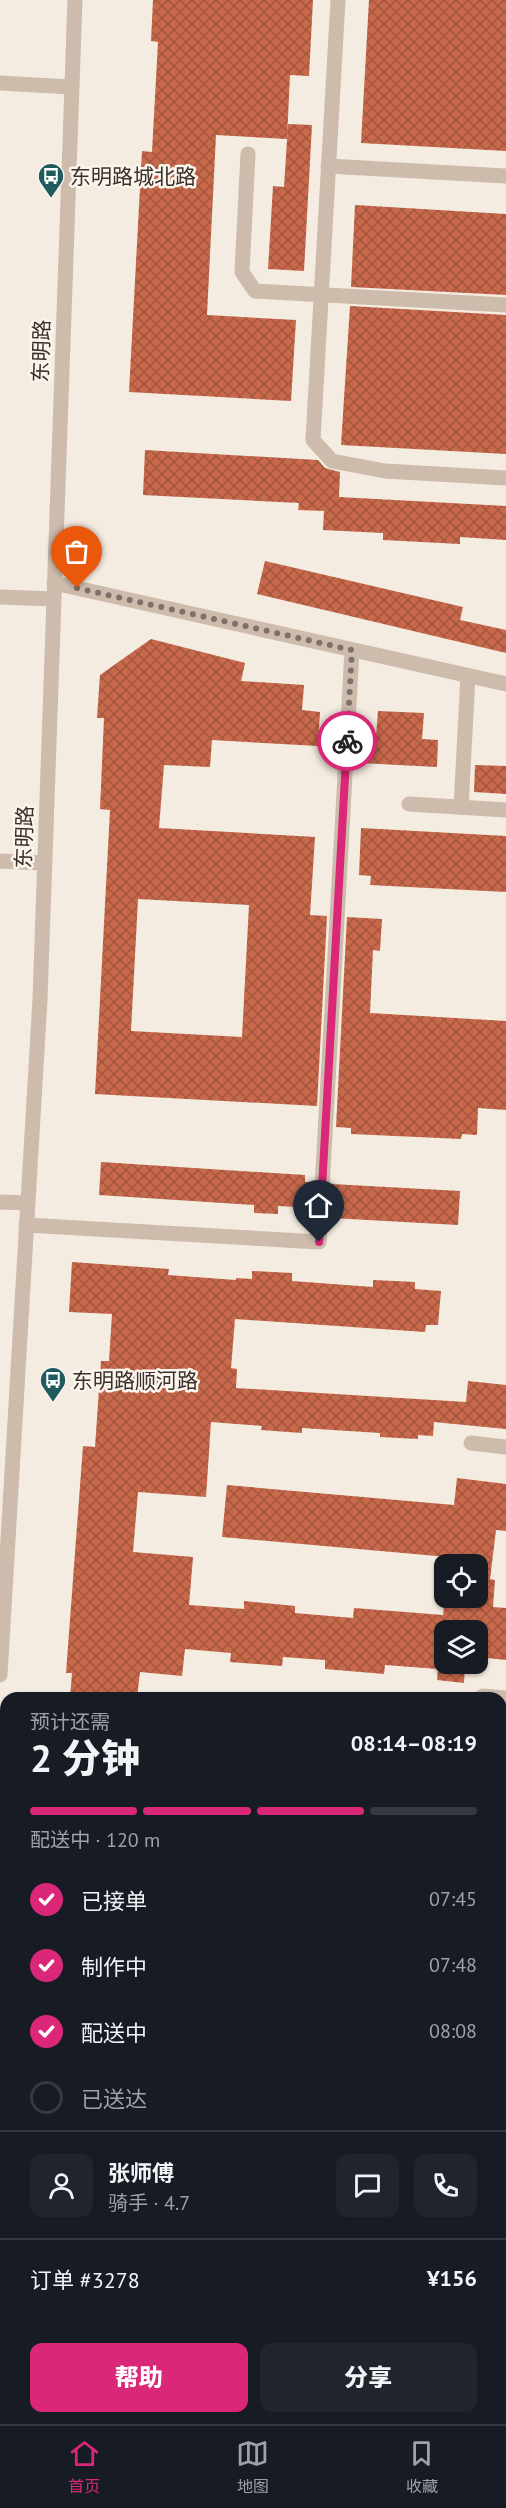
<!DOCTYPE html>
<html lang="zh">
<meta charset="utf-8">
<style>
body{margin:0;font-family:"PT Sans","Noto Sans SC",sans-serif;background:#20242c;color:#f1f3f6;height:100vh;display:flex;flex-direction:column;font-size:22px;white-space:nowrap}
*{box-sizing:border-box;margin:0}
p{font-size:20px;color:#9ea1a6}
.icon{flex:none;width:33px;height:33px;fill:none;stroke:currentColor;stroke-width:2;stroke-linecap:round;stroke-linejoin:round}
.map{position:relative;flex:1;overflow:hidden}
.sheet{position:absolute;left:0px;top:1692px;width:507px;height:732px;display:flex;flex-direction:column;background:#171b24;border-radius:18px 18px 0 0;box-shadow:0 2px 4px #0004}
.sheet>*{flex:none}
.controls{position:absolute;left:434px;top:1554px;display:grid;gap:12px}
.controls a{display:grid;place-items:center;width:54px;height:54px;border-radius:12px;background:#171b24;box-shadow:0 2px 4px #0004;font-size:30px}
.pin{position:absolute;display:grid;place-items:center;width:51px;height:51px;color:#fff;margin:-62px -26px;border-radius:50% 50% 50% 0;rotate:-45deg;box-shadow:0 0 6px #0007}
.pin .icon{rotate:45deg}
.courier{position:absolute;display:grid;place-items:center;width:60px;height:60px;margin:-30px;border:4px solid #db2777;border-radius:50%;background:#fff;color:#222;box-shadow:0 2px 8px #0007}
.summary em{font-style:normal;font-weight:800}
.summary div{display:flex;flex-direction:column-reverse}
.summary{display:flex;align-items:center;justify-content:space-between;height:102px;padding:0 30px}
h1{font-size:39px;font-weight:800;line-height:45px}
.bar{display:grid;grid-template-columns:repeat(4,1fr);gap:9px 6px;align-content:center;height:72px;padding:0 30px}
.bar i{height:8px;border-radius:4px;background:#363941}
.bar .on{background:#db2777}
.bar p{grid-column:span 4}
.line{display:flex;align-items:center;gap:15px;padding:0 30px;border-top:2px solid #363941}
.line div{flex:1}
.round{display:grid;place-items:center;flex:none;width:63px;height:63px;border-radius:12px;background:#20242c}
ol{padding:0 30px;list-style:none}
li{display:flex;align-items:center;gap:18px;height:66px}
li p{margin-inline-start:auto}
li .icon{padding:6px;border-radius:50%;background:#db2777;color:#fff;stroke-width:4}
li:last-child{color:#9ea1a6}
li i{width:33px;height:33px;border:3px solid #363941;border-radius:50%}
.primary-button{display:flex;gap:12px;margin-top:auto;padding:12px 30px}
.primary-button a{flex:1;height:69px;border-radius:12px;background:#db2777;color:#fff;font-size:24px;font-weight:800;line-height:69px;text-align:center}
.primary-button a+a{background:#20242c;color:#f1f3f6}
.dock{display:flex;justify-content:space-around;align-items:center;height:84px;border-top:2px solid #363941;background:#171b24;font-size:16px;color:#9ea1a6}
.dock a{display:grid;justify-items:center;gap:3px}
.dock .on{color:#db2777}
.map>svg:first-child{display:block}
.building{fill:url(#building-cross-hatch);fill-rule:evenodd}
.lines{fill:none;stroke-linecap:round;stroke-linejoin:round}
.minor{stroke:#cdbbac;stroke-width:15}
.done{stroke:#7c716b;stroke-width:6;stroke-dasharray:0 10.8}
.route{stroke:#db2777;stroke-width:8}
.labels{text-anchor:middle;dominant-baseline:central;stroke-width:5;stroke-linejoin:round;paint-order:stroke}
.poi-label{font-size:21px;fill:#3b302b;stroke:#fbf5ee;text-anchor:start}
.street-label{font-size:21px;fill:#3b302b;stroke:#fbf5ee}
</style>
<div class="map">
<svg width="506" height="2424" viewBox="0 0 506 2424">
<defs>
<pattern id="building-cross-hatch" width="8" height="8" patternUnits="userSpaceOnUse" patternTransform="scale(1.5)"><rect width="8" height="8" fill="#c8694b"/><path d="M0 0l8 8M0 8l8-8" fill="none" stroke="#a4573f"/></pattern>
</defs>
<rect width="100%" height="100%" fill="#f4ebe1"/>
<path class="building" d="M153,0H313L309,76L290,75L287,139L216,135L207,315L296,320L291,401L129,392L142,151L152,152L158,42L151,41Z
M369,0H506V151L361,143Z
M288,124L312,125L304,271L268,269L273,186L284,187Z
M355,205L506,214V295L351,287Z
M350,306L506,315V454L341,445Z
M145,450L318,460L325,468L340,472L339,497L506,506V540L460,537V544L383,540V533L323,530L324,511L298,510L299,503L143,495Z
M265,561L463,607L460,620L506,630V653L257,594Z
M151,639L245,663L241,681L304,685L302,710L320,712L318,746L212,740L210,767L164,765L159,828L315,837L310,915L327,916L317,1106L95,1094L110,810L100,809L104,718H97L100,675ZM138,899L249,905L242,1037L131,1031Z
M378,711L424,713L422,739L438,740L437,767L360,763L361,735L376,736Z
M475,765L506,766V794L474,792Z
M361,828L506,836V892L370,885L371,876L359,875Z
M347,917L382,919L380,951L373,950L370,1013L506,1021V1110L478,1108L477,1135L462,1134L461,1139L351,1134V1128L336,1127Z
M101,1162L305,1175V1182H313L311,1208L278,1206V1214L254,1213V1205L99,1195Z
M332,1184L460,1191L458,1225L332,1218Z
M72,1262L169,1269L168,1275L236,1280V1278L252,1279V1271L292,1273V1281L373,1287V1280L415,1282V1289L441,1291L438,1325H426L425,1332L235,1319L231,1368L237,1369L236,1388L466,1402L468,1381L506,1385V1429L434,1422L433,1436L418,1435V1439L380,1437V1433L302,1428V1433L261,1430L262,1426L211,1422L206,1497L138,1492L133,1552L193,1557L189,1605L244,1609V1601L295,1606V1613L353,1618L354,1608L443,1615L445,1598H477V1564H448V1557L222,1537L227,1485L454,1505L457,1478L506,1484V1531L496,1530L490,1579L495,1580L493,1607L506,1608V1660L477,1657V1630H444V1664H465L464,1683L437,1680L438,1669L385,1665L384,1674L325,1669V1660L283,1657L282,1666L230,1662L231,1653L185,1649L182,1676L140,1672L137,1698H70L72,1673H66L83,1446L95,1447L101,1361H109L112,1314L69,1312Z"/>
<g class="lines">
<path class="minor" d="M338,0L313,440L332,461L385,471L506,478
M0,83L71,87
M248,154L242,272L255,291L506,305
M328,166L506,176
M54,583L506,684
M0,597L54,599
M409,804L506,810
M461,807L468,676
M0,861L44,863
M0,1202L28,1203
M26,1225L319,1242L352,650
M471,1443L506,1447
M0,1675L40,999L75,0
M480,1698L483,1696L506,1698
M501,1847H506
M0,1900L6,1901
M501,1943H506
M110,2424V2418
M399,2424V2418
M484,2424V2418"/>
</g>
<g class="lines">
<path class="done" d="M77,588L352,650L347,741"/>
<path class="route" d="M319,1242L347,741"/>
</g>
<defs>
<g id="bus-pin" transform="scale(1.35)"><path d="M0 17L-7.5 6A9.5 9.5 0 1 1 7.5 6Z" fill="#1f5a5e" stroke="#fbf5ee"/><path d="M-5-6H5V4H4V6H2V4H-2V6H-4V4H-5ZM-3.5-4V0h7V-4ZM-3.5 1.2v1.5H-2V1.2ZM2 1.2v1.5H3.5V1.2Z" fill="#fff"/></g>
</defs>
<g fill-rule="evenodd">
<use href="#bus-pin" x="51" y="176"/>
<use href="#bus-pin" x="53" y="1380"/>
</g>
<g class="labels">
<g class="poi-label">
<text x="70" y="176">东明路城北路</text>
<text x="72" y="1380">东明路顺河路</text>
</g>
<g class="street-label">
<text transform="translate(41 351) rotate(-88)">东明路</text>
<text transform="translate(24 837) rotate(-88)">东明路</text>
</g>
</g>
</svg>
<div class="controls">
<a><svg class="icon" aria-label="locate" viewBox="0 0 24 24"><circle cx="12" cy="12" r="6"/><path d="M12 2v4M12 18v4M2 12h4M18 12h4"/></svg></a>
<a><svg class="icon" aria-label="layers" viewBox="0 0 24 24"><path d="M12 4l9 5-9 5-9-5zM3 14l9 5 9-5"/></svg></a>
</div>
<div class="pin" style="left:77px;top:588px;background:#ea580c"><svg class="icon" aria-label="bag" viewBox="0 0 24 24"><path d="M5 8h14l-1 12H6zM9 8a3 3 0 0 1 6 0"/></svg></div>
<div class="pin" style="left:319px;top:1242px;background:#1f2937"><svg class="icon" aria-label="home" viewBox="0 0 24 24"><path d="M3 11l9-7 9 7M6 9v11h12V9"/></svg></div>
<div class="courier" style="left:347px;top:741px"><svg class="icon" aria-label="bike" viewBox="0 0 24 24"><circle cx="6" cy="16" r="4"/><circle cx="18" cy="16" r="4"/><path d="M6 16l4-8h5l3 8M10 8l3 8H6M13 5h3"/></svg></div>
<section class="sheet">
<div class="summary"><div><h1>2 分钟</h1><p>预计还需</p></div><em>08:14–08:19</em></div>
<div class="bar"><i class="on"></i><i class="on"></i><i class="on"></i><i></i><p>配送中 · 120 m</p></div>
<ol>
<li><svg class="icon" aria-label="check" viewBox="0 0 24 24"><path d="M5 12l5 5 9-10"/></svg>已接单<p>07:45</p></li>
<li><svg class="icon" aria-label="check" viewBox="0 0 24 24"><path d="M5 12l5 5 9-10"/></svg>制作中<p>07:48</p></li>
<li><svg class="icon" aria-label="check" viewBox="0 0 24 24"><path d="M5 12l5 5 9-10"/></svg>配送中<p>08:08</p></li>
<li><i></i>已送达</li>
</ol>
<div class="line" style="height:108px"><a class="round"><svg class="icon" aria-label="person" viewBox="0 0 24 24"><circle cx="12" cy="8" r="4"/><path d="M4 21q1-7 8-7t8 7"/></svg></a><div><b>张师傅</b><p>骑手 · 4.7</p></div><a class="round"><svg class="icon" aria-label="chat" viewBox="0 0 24 24"><path d="M4 5h16v11H9l-5 4z"/></svg></a><a class="round"><svg class="icon" aria-label="phone" viewBox="0 0 24 24"><path d="M5 4h4l2 5-3 2q2 4 5 5l2-3 5 2v4C11 20 4 13 5 4z"/></svg></a></div>
<div class="line" style="height:78px"><div>订单 #3278</div><b>¥156</b></div>
<div class="primary-button"><a>帮助</a><a>分享</a></div>
</section>
</div>
<nav class="dock">
<a class="on"><svg class="icon" aria-label="home" viewBox="0 0 24 24"><path d="M3 11l9-7 9 7M6 9v11h12V9"/></svg>首页</a>
<a><svg class="icon" aria-label="map" viewBox="0 0 24 24"><path d="M3 6l6-2 6 2 6-2v14l-6 2-6-2-6 2zM9 4v14M15 6v14"/></svg>地图</a>
<a><svg class="icon" aria-label="saved" viewBox="0 0 24 24"><path d="M7 4h10v16l-5-4-5 4z"/></svg>收藏</a>
</nav>
